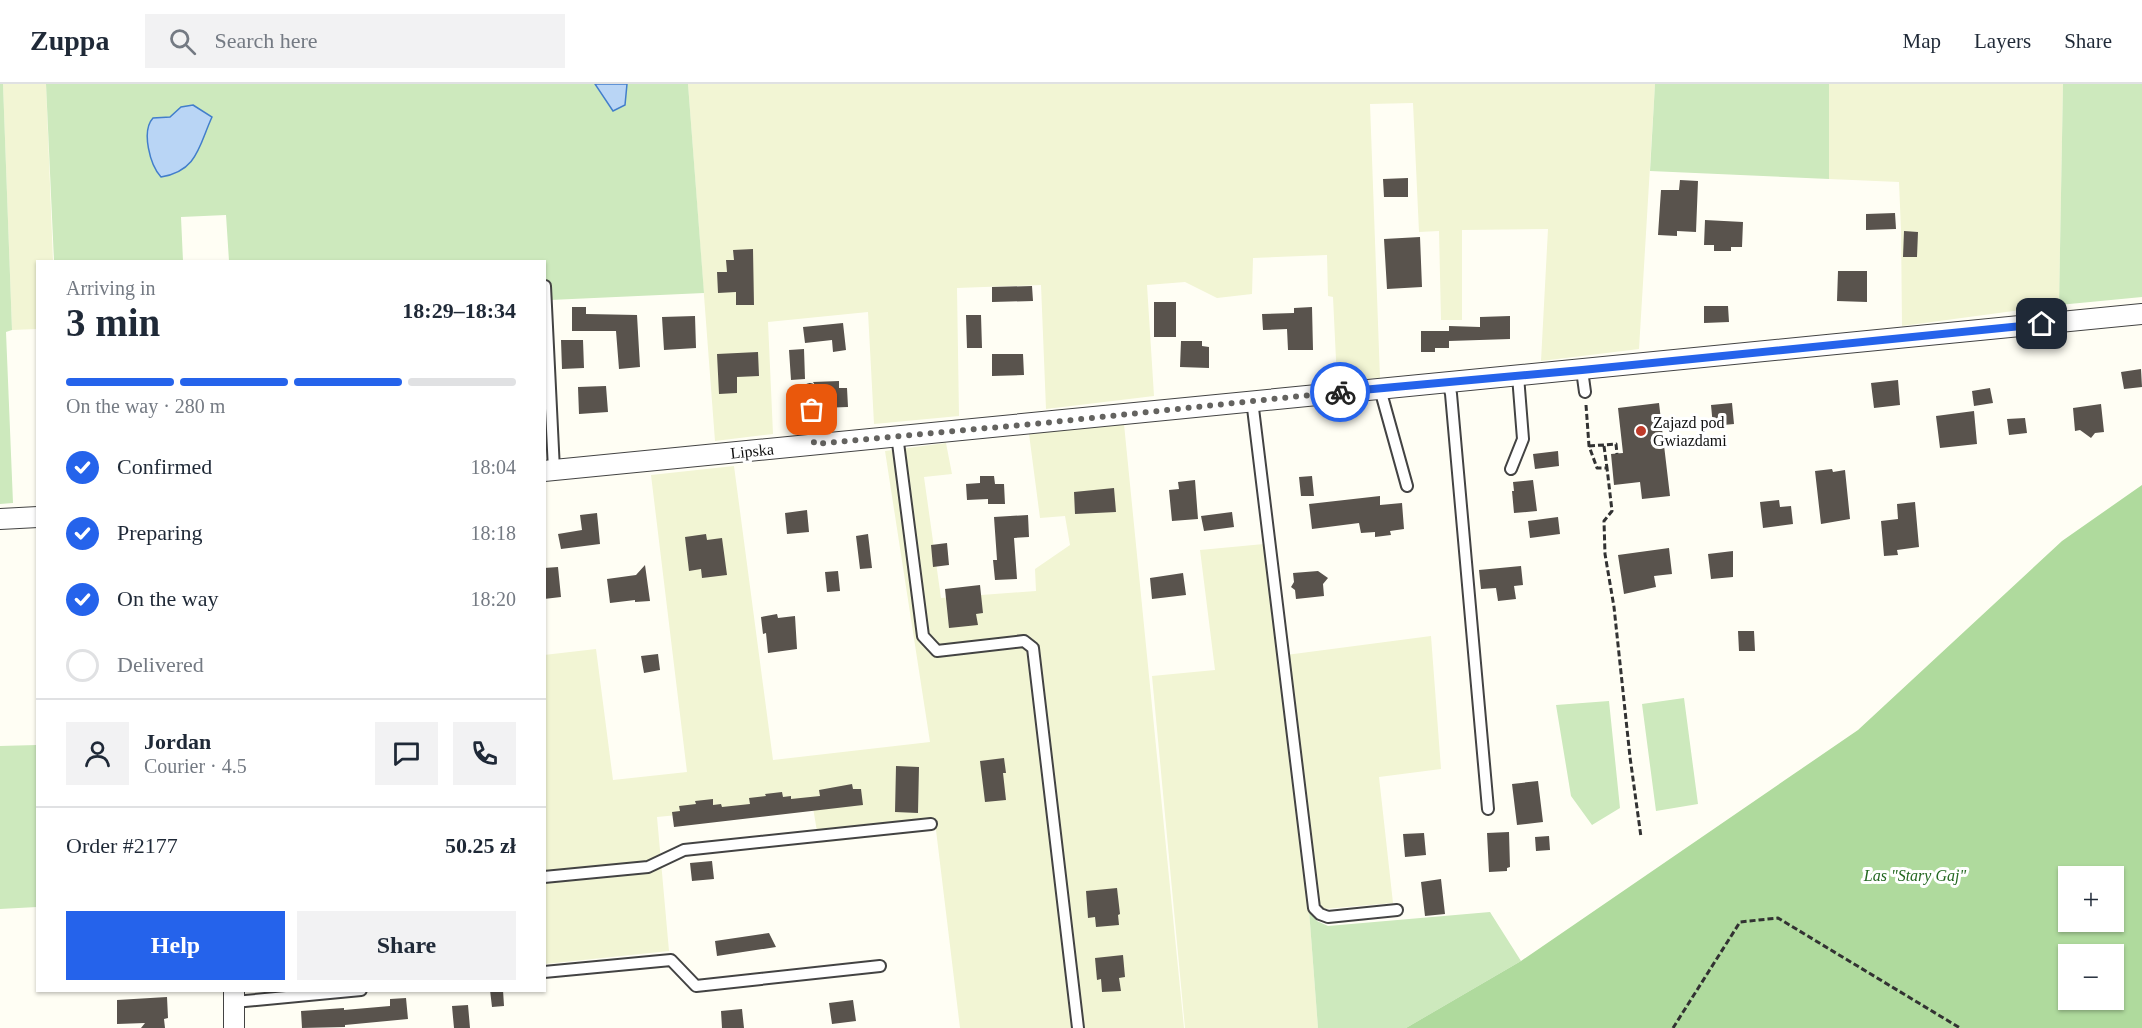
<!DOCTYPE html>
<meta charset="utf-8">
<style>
body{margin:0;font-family:Georgia,serif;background:#f2f2f3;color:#1f2937;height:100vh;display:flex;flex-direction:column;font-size:22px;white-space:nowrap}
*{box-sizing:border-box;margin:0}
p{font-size:20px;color:#747a83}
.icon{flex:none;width:33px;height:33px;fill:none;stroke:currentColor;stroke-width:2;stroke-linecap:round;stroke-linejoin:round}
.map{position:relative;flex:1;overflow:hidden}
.drawer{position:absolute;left:36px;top:176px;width:510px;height:732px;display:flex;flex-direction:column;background:#fff;border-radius:0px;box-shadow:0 2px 4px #0004}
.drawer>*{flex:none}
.tools{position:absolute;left:2058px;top:782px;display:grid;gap:12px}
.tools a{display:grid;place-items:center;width:66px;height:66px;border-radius:0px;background:#fff;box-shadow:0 2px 4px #0004;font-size:30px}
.pin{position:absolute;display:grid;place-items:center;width:51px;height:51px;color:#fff;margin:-26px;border-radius:12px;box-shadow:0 3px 9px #0006}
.courier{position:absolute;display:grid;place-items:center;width:60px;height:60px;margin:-30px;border:4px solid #2563eb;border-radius:50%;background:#fff;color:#222;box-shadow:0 2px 8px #0007}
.overview em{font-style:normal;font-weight:700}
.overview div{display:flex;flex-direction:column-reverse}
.overview{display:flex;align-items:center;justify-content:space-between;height:102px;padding:0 30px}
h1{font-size:39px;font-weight:700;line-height:45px}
.bar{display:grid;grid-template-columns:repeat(4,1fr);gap:9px 6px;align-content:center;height:72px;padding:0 30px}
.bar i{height:8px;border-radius:4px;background:#e0e1e3}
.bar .selected{background:#2563eb}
.bar p{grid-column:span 4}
.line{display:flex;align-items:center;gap:15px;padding:0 30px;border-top:2px solid #e0e1e3}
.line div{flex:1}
.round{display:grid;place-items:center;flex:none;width:63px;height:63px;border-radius:0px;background:#f2f2f3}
ol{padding:0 30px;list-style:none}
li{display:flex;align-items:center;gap:18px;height:66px}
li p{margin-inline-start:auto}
li .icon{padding:6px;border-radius:50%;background:#2563eb;color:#fff;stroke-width:4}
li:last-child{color:#747a83}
li i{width:33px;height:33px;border:3px solid #e0e1e3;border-radius:50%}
.cta{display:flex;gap:12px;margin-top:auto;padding:12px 30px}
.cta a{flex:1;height:69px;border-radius:0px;background:#2563eb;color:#fff;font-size:24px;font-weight:700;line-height:69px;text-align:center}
.cta a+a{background:#f2f2f3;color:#1f2937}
header{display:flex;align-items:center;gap:36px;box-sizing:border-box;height:84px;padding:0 30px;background:#fff;border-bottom:2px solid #e0e1e3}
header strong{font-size:28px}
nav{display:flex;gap:33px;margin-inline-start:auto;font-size:21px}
.search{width:420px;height:54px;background:#f2f2f3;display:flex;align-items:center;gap:15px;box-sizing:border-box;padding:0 21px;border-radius:0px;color:#747a83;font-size:22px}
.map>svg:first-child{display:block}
.farmland{fill:#f2f5d4}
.green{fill:#cde9bd}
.forest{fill:#afda9d;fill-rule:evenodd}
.water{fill:#b9d5f5;stroke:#427ecb;stroke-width:1.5}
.building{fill:#59534d}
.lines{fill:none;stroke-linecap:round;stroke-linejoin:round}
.lane-casing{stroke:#434343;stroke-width:14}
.street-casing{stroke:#434343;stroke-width:22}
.path{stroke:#323232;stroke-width:3;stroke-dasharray:6 3;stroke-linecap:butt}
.lane{stroke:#fff;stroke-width:10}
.street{stroke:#fff;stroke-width:20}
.done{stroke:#646360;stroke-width:6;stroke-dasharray:0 10.8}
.route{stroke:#2563eb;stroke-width:8}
.poi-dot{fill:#be3b2a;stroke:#fff;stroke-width:2}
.labels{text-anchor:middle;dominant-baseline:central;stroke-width:6;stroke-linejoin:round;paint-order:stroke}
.poi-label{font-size:16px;fill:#101010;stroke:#fff;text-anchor:start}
.street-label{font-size:16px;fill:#101010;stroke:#fff}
.park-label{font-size:16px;font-style:italic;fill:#246821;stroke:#fff}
</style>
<header>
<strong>Zuppa</strong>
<div class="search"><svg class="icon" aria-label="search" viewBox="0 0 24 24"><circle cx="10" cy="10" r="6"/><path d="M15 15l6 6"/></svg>Search here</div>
<nav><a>Map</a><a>Layers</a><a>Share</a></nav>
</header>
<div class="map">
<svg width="2142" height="944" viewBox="0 0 2142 944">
<rect width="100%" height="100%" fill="#fffef4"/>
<path class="farmland" d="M3,0H46L53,177H38L37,245L12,246Z
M688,0H1655L1639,265L1541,277L1548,145L1462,146V236H1441L1439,147L1419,148L1413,19L1370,20L1380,294L1337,297L1333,213L1328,212L1327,171L1253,174L1252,210L1217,214L1185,198L1147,201L1154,312L1046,325L1041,201L957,204L959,332L874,340L868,228L768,238L773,350L715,357Z
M1829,0H2063L2059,221L1902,242L1901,146L1899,98L1829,95Z
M1124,340L1184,944H960L936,746L819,759L812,718L657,733L669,867L545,880L544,571L596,565L613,696L687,688L651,391L734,382L773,676L930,658L885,367L946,359L952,390L924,393L941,514L1036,507L1035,485L1070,461L1065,432L1040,434L1029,350Z
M1264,460L1309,826L1318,944H1185L1152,592L1215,586L1200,466Z
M1431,552L1441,685L1379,693L1393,819L1324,825L1318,821L1286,571Z"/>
<path class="green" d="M0,0H3L12,246L6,248L13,419L0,420Z
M46,0H688L704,209L550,216L545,200L544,177H229L226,131L181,133L183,177H54Z
M1655,0H1829V95L1650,87Z
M2063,0H2142V213L2059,221Z
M1684,614L1698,720L1656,727L1642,620Z
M1609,617L1620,724L1592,741L1571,712L1556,621Z
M37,661V823L0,825V662Z
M1309,826L1317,837L1328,842L1490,828L1521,877L1406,944H1318Z"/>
<path class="forest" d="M2142,401V944H1406L1521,877L1858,646L2062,457ZM2068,792H2114V837H2068ZM2068,870H2114V915H2068Z"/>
<path class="water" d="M595,0H627L625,21L613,27Z
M193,21L212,33C199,61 198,87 161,93C150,81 141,47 153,34L170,33L181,23Z"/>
<path class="building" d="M1408,94V113H1384L1383,95Z
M1680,96L1698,97L1696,148L1677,147V152L1658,151L1661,106H1679Z
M1895,129L1896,145L1866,146V130Z
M1705,136L1743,138L1742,163H1731V167H1714V161H1704Z
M1904,147L1918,148L1917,173H1903Z
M1420,153L1422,203L1387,205L1384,155Z
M753,165L754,221H736V208L718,209L717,188H727L726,176H734L733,166Z
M1838,187H1867V218L1837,217Z
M1032,202L1033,217L992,218V203Z
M1154,218H1176V253H1154Z
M1704,222H1728L1729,238L1704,239Z
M572,223H586V230L637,231L640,283L619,285L616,247H572Z
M1312,223L1313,266H1288L1287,245L1263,246L1262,230L1294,229V224Z
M966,231H981L982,264H967Z
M695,232L696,264L664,266L662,233Z
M1510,232V255L1449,257V264H1435V268H1421V247H1449V242L1480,243V233Z
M843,239L846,266L833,268L832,256L805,259L803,243Z
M561,256H583L584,284L562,285Z
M1181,257H1202V262L1209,263V284L1180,283Z
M804,265L805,295L791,296L789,266Z
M758,268L759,292L737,293V309L719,310L717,270Z
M992,270H1023L1024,291L992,292Z
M2141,285L2142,303L2124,305L2121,288Z
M1898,296L1900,321L1874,324L1871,299Z
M839,297V304H847L848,323L819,324L817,305L813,298Z
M606,302L608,328L579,330L578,303Z
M1990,304L1993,319L1974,322L1972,307Z
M1659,319L1670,412L1642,415L1640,398L1614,401L1611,370L1623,369L1618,324Z
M1732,319L1734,340L1713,342L1711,321Z
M2101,320L2104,348L2095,349L2091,354L2080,346L2075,347L2073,324Z
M1974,327L1977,360L1940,364L1936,332Z
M2025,334L2027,349L2009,351L2007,335Z
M1558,367L1559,382L1535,385L1533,370Z
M1832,385L1833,388L1845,386L1850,435L1821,440L1815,387Z
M980,392H994L995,400H1004L1005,420H988V415L967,416L966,400L980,399Z
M1312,392L1314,412H1301L1299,393Z
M1195,396L1198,435L1172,437L1169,406L1179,405L1178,398Z
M1533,396L1537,427L1514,429L1512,407H1514L1513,398Z
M1114,404L1116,428L1075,430L1074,408Z
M1380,412V421L1402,419L1404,445L1390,447L1391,451L1375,453V448L1361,449L1359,439L1312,445L1309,420Z
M1779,416L1780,423L1791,422L1793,440L1763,444L1760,418Z
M1915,418L1919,463L1897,466L1898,471L1884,472L1881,437L1898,435L1897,420Z
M807,426L809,448L787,450L785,429Z
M1232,428L1234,443L1204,447L1201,432Z
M597,429L600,460L561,465L558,450L582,446L580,431Z
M1028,431L1029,453L1014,454L1017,495L995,496L993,476H997L994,433Z
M1558,433L1560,450L1530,454L1528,437Z
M706,450L707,456L722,454L727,491L702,494L701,485L689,487L685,453Z
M868,450L872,484L860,485L856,452Z
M947,459L949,481L933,483L931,461Z
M1669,464L1672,490L1654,492L1656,503L1624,510L1618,471Z
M1733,467V493L1711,495L1708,470Z
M645,481L650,517L635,518V516L610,519L607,495L636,491Z
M1521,482L1523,501L1514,502L1516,515L1498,517L1496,504L1481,505L1479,486Z
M558,483L561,513L544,515V484Z
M838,487L840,507L827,508L825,488Z
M1318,487L1328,494L1323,500L1324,512L1296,515L1295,506L1291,503L1294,498L1293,489Z
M1183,489L1186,511L1152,515L1150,494Z
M980,501L983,529L976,530L978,541L949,544L945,505Z
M777,530L778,534L795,532L797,565L768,569L766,549L763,550L761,533Z
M1738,547H1754L1755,567H1739Z
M658,570L660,586L644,589L641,572Z
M1004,674L1006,689H1003L1006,716L985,718L980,677Z
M896,682L919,683L918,729L895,728Z
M1538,697L1543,738L1517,741L1512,700Z
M852,700L853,705H861L863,721L674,743L672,728L680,727L679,722L696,720L695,717L713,715V721L721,720L722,723L750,720L749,714L766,712L765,710L782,708L783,713L791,712V715L820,712L819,706Z
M1509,748L1510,783L1507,784V787L1489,788L1487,749Z
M1424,749L1426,771L1405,773L1403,750Z
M1549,752L1550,766L1536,767L1535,753Z
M712,777L714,795L692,797L690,779Z
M1441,795L1445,830L1425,832L1421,798Z
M1117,804L1120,830L1118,831L1119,841L1096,843L1095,833L1088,834L1086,807Z
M769,849L776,863L717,872L715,857Z
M1123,871L1125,893L1119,894L1121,907L1102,908L1101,895L1097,896L1095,874Z
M490,906H503L504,922L492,923Z
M167,913L168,934L164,935L165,944H141L145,939L117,940V916Z
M406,914L408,935L345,941V943L302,944L301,927L344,924V926L390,922V915Z
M853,916L856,937L832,940L829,919Z
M468,921L470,944H454L452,922Z
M742,925L744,944H722L721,927Z"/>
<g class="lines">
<g class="lane-casing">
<path id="lane" d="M545,202L554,386
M1582,286L1585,308
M1448,298L1451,310L1488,725
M1380,305L1407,402
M810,306L814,360
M1252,316L1314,824L1320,830L1328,833L1397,826
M897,351L923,552L937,567L1024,557L1033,564L1078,944
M1511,385L1523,355L1518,292
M544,793L648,783L684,766L931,740
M544,888L671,876L696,902L880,882
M234,918L361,906"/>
</g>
<g class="street-casing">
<path id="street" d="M544,387L2142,230
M0,435L38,433
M234,906V944"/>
</g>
<path class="path" d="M1586,321L1589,362L1597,384H1607L1612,427L1604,437L1605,470L1614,523L1630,673L1641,753
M1589,362L1616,360L1617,370
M1604,362L1607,384
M1673,944L1740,838L1778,834L1960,944"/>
<use href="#lane" class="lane"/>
<use href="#street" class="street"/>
</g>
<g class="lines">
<path class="done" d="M812,326L814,360L1043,339L1340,308"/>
<path class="route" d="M1340,308L1582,286L2042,240"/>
</g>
<circle class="poi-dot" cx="1641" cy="347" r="6"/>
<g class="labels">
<g class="poi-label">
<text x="1653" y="338">Zajazd pod<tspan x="1653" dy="18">Gwiazdami</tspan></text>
</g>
<g class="street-label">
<text transform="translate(752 367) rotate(-6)">Lipska</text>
</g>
<g class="park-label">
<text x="1915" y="791">Las "Stary Gaj"</text>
</g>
</g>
</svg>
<div class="tools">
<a>+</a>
<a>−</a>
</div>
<div class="pin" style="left:812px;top:326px;background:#ea580c"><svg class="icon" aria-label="bag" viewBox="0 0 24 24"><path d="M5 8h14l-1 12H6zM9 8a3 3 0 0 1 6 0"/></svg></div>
<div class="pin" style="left:2042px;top:240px;background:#1f2937"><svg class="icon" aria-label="home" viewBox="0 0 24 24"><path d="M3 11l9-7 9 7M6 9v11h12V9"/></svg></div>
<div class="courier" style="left:1340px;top:308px"><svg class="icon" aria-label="bike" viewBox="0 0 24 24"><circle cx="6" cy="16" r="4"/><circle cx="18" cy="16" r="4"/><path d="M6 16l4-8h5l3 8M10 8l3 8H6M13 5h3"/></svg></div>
<section class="drawer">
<div class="overview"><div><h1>3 min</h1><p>Arriving in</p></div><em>18:29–18:34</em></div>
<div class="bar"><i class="selected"></i><i class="selected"></i><i class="selected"></i><i></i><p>On the way · 280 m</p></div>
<ol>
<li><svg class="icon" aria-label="check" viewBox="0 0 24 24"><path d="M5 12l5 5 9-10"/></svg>Confirmed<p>18:04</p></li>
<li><svg class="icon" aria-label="check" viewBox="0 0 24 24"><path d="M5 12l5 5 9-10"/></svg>Preparing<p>18:18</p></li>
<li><svg class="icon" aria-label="check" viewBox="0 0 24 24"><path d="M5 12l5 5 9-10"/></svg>On the way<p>18:20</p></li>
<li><i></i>Delivered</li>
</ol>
<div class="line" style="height:108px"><a class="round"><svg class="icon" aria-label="person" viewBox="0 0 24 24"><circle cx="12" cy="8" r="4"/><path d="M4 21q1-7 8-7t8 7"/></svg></a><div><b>Jordan</b><p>Courier · 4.5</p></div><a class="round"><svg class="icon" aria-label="chat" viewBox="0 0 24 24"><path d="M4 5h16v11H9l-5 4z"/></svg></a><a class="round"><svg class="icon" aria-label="phone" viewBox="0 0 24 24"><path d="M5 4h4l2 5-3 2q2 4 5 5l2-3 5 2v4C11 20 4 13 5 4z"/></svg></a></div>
<div class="line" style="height:78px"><div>Order #2177</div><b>50.25 zł</b></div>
<div class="cta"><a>Help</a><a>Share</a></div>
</section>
</div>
